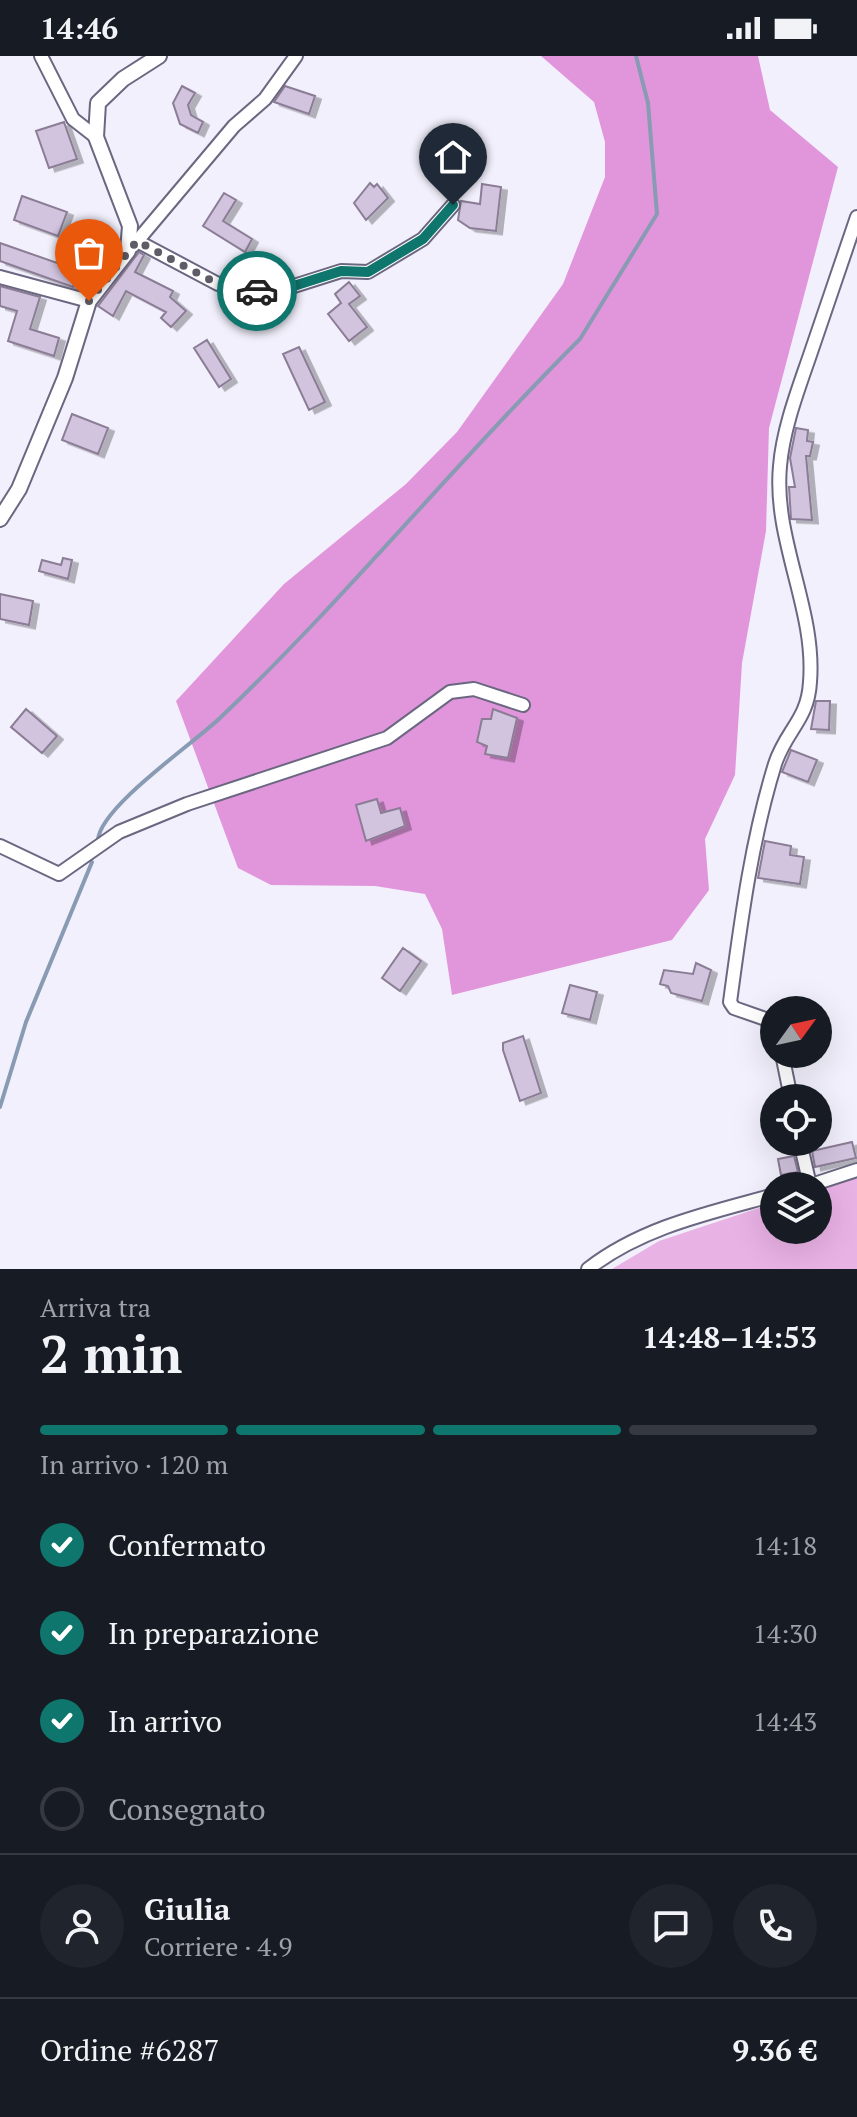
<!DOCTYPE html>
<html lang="it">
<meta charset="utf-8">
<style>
body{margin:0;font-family:"PT Serif",serif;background:#20242c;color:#f1f3f6;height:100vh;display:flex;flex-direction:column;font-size:30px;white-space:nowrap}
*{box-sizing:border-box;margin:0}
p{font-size:26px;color:#9ea1a6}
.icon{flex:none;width:44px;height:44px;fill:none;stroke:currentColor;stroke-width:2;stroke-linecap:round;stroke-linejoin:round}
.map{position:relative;height:1213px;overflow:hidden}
.details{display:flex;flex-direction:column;background:#171b24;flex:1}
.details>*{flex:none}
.needle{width:52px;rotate:57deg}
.tools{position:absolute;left:760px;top:940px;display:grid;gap:16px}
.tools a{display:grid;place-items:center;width:72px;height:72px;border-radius:50%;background:#171b24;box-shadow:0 8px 32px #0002;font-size:40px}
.pin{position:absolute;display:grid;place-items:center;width:68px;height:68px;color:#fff;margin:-82px -34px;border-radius:50% 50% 50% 0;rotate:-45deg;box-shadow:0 0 8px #0007}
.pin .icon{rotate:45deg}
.courier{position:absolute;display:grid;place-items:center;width:80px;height:80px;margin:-40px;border:6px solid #0f766e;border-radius:50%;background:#fff;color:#222;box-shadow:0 2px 10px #0007}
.head em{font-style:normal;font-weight:700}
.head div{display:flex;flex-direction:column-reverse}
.head{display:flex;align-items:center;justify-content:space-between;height:136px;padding:0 40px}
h1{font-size:52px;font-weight:700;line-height:60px}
.bar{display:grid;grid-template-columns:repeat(4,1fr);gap:12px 8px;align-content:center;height:96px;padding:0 40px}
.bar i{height:10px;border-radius:6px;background:#363941}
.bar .on{background:#0f766e}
.bar p{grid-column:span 4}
.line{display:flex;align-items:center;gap:20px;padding:0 40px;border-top:2px solid #363941}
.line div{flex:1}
.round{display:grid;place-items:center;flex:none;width:84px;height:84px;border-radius:42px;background:#20242c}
ol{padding:0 40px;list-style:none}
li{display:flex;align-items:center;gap:24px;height:88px}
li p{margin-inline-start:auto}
li .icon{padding:8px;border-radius:50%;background:#0f766e;color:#fff;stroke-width:4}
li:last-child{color:#9ea1a6}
li i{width:44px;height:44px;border:4px solid #363941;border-radius:50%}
.status{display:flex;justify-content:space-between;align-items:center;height:56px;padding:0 40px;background:#171b24;direction:ltr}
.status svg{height:22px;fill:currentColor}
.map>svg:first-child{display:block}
.green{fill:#e9b2e5}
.forest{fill:#e196dc}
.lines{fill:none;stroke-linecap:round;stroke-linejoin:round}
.stream{stroke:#899bb3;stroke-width:4}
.building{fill:#d2c3de;stroke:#8a7d95;stroke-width:2;filter:url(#shadow)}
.minor-casing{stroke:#6b6781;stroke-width:16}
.tertiary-casing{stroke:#6b6781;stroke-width:18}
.minor{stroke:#fff;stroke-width:12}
.tertiary{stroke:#fff;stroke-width:14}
.done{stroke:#5e5c66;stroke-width:8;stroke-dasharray:0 14.4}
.route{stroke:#0f766e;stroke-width:10}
</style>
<div class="status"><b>14:46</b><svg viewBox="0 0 49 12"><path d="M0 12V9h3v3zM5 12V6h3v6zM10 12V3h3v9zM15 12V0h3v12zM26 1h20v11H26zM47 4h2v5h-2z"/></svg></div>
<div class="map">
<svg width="857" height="1213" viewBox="0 0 857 1213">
<defs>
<filter id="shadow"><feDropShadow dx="6" dy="3.5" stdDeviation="0" flood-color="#0004"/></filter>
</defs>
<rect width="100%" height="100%" fill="#f2f0fc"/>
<path class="green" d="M851,1122L857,1123V1213H612L659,1185L774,1147V1174H818V1132Z"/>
<path class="forest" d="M541,0H758L770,54L838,111L769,372L766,475L742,607L735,719L705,783L709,834L672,884L452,939L442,873L425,838L375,830L271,829L238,812L176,645L284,528L406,428L457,376L563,228L605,121V86L594,46Z"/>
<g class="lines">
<path class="stream" d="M98,784C100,751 194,687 220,662C346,542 456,406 580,283L657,158L648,47L636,0
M0,1051L26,966L92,806"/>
</g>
<path class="building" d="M182,30L195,37L188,49L191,59L203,66L198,77L180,68L173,47Z
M285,30L315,40L309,58L274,46Z
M64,66L77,103L49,112L36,75Z
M370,127L374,131L377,128L388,142L366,164L354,147Z
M482,128L501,131L496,175L470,172L458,164L461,145L480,148Z
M224,137L236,144L223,165L252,183L245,196L203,170Z
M22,140L67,156L58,180L14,164Z
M0,187L60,208L62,201L82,208L73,231L0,205Z
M139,196L144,199L135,216L173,235L170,241L186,255L171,271L161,262L166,256L126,235L113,260L98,250Z
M349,226L360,240L349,248L367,271L349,285L328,258L341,247L335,238Z
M0,230L40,241L30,273L59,282L54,300L8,285L17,255L0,250Z
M207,284L231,323L219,331L194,292Z
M299,291L325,346L309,354L283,298Z
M72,358L108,372L98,398L62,384Z
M796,372L808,374L807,385L813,386L810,400H806L812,464L791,463L789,431H795L790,402Z
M63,502L72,504L68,523L39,515L42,504L61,509Z
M0,538L33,545L29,569L0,563Z
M816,645H830L829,674L811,673Z
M26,653L57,680L42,697L11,671Z
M493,653L517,662L508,702L485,698L487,690L477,686L482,663H491Z
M791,694L817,704L808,726L782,716Z
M377,743L381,757L400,752L405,770L366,785L356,749Z
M765,785L791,790L790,799L804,801L800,828L758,822Z
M403,892L421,905L400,935L382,922Z
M696,907L711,914L702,945L671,937L668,930L660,928L664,914L693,918Z
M570,929L597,936L590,964L562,957Z
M523,980L541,1037L520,1045L503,994V987Z
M852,1086L856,1102L815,1111L812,1095Z
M794,1100L798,1116L781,1119L778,1103Z"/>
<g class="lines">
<g class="minor-casing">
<path id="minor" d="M41,0L73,63L96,81
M137,185L218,228L249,235H278L341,215L368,216L423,183L453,149
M133,190L234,70L265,43L296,0
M0,221L89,245
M0,790L59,818L119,776L187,748L387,682L450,636L474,633L523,649
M774,966L734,952L730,946C741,865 751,786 775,708C786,674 808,664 810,626C816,553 773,484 780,410C783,373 798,334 810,299C826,253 841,207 857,161
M782,998L791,1042
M800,1086L810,1129
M808,1130L857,1114
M588,1213C642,1171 709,1157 774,1139"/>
</g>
<g class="tertiary-casing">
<path id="tertiary" d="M0,463L19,433L65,322L89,245L128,195L130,170L96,81L98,47L123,23L159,0"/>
</g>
<use href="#minor" class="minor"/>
<use href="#tertiary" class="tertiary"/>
</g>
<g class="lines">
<path class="done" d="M89,245L137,185L218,228L257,235"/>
<path class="route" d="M257,235H278L341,215L368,216L423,183L453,149"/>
</g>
</svg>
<div class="tools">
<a><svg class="needle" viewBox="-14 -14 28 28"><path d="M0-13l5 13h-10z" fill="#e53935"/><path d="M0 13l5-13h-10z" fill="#9ea1a6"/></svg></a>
<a><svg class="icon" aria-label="locate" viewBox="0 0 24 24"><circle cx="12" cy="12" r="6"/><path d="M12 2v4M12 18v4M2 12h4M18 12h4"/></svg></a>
<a><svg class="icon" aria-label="layers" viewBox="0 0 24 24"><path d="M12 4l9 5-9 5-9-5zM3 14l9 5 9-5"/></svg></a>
</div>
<div class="pin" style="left:89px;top:245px;background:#ea580c"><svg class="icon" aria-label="bag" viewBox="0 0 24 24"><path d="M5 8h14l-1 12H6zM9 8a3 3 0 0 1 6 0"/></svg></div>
<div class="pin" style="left:453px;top:149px;background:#1f2937"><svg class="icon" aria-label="home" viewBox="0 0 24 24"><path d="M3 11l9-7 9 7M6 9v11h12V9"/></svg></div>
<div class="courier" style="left:257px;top:235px"><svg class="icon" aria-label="car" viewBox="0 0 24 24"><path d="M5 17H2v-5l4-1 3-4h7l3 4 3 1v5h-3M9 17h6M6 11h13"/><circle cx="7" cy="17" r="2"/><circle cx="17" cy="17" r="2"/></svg></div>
</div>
<section class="details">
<div class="head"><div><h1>2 min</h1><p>Arriva tra</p></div><em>14:48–14:53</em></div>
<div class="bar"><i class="on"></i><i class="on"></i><i class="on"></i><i></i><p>In arrivo · 120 m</p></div>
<ol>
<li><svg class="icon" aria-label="check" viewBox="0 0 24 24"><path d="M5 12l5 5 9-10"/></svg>Confermato<p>14:18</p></li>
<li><svg class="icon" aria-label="check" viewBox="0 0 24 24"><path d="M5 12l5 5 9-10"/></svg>In preparazione<p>14:30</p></li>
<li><svg class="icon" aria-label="check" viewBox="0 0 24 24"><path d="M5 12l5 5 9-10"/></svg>In arrivo<p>14:43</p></li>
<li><i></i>Consegnato</li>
</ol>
<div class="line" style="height:144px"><a class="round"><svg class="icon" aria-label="person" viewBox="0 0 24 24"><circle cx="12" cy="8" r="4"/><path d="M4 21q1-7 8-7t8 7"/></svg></a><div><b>Giulia</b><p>Corriere · 4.9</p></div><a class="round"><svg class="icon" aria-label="chat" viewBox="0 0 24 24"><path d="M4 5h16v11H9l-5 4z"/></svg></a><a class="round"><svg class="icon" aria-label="phone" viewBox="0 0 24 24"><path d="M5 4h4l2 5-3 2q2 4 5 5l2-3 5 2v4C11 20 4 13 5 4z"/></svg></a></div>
<div class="line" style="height:104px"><div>Ordine #6287</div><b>9.36 €</b></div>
</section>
